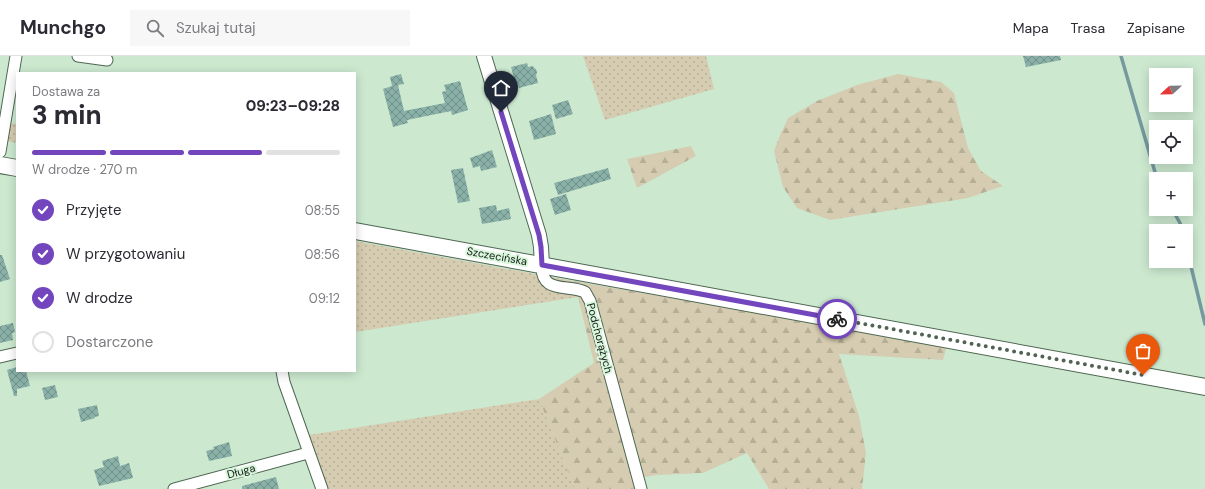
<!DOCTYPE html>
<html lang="pl">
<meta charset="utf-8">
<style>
body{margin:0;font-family:"DM Sans",sans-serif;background:#f7f7f7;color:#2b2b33;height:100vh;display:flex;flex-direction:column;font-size:15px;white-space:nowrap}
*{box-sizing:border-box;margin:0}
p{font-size:13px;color:#7c7c81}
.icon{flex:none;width:22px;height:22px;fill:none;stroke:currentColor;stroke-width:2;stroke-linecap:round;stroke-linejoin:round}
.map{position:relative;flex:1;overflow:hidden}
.panel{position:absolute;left:16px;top:16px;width:340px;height:300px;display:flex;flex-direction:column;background:#fff;border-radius:0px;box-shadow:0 2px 10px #0003}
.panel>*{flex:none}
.needle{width:26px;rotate:248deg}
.fabs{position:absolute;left:1149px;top:12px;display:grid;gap:8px}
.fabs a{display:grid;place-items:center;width:44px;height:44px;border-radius:0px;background:#fff;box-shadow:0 2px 10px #0003;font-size:20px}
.pin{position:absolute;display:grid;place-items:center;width:34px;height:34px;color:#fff;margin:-41px -17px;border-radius:50% 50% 50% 0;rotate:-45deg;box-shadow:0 0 4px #0007}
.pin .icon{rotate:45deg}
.courier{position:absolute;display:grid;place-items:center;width:40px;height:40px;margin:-20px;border:3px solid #7346be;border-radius:50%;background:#fff;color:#222;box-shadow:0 1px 5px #0007}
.summary em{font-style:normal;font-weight:800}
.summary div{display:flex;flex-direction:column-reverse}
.summary{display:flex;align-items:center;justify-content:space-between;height:68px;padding:0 16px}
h1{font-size:26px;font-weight:800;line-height:30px}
.bar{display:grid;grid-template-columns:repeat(4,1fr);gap:6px 4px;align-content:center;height:48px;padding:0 16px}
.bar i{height:5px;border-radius:3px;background:#e1e1e2}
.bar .active{background:#7346be}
.bar p{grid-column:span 4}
ol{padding:0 16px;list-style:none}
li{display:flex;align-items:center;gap:12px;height:44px}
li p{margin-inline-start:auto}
li .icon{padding:4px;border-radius:50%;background:#7346be;color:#fff;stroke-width:4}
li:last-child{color:#7c7c81}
li i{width:22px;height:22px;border:2px solid #e1e1e2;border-radius:50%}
header{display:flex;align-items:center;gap:24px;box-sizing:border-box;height:56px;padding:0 20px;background:#fff;border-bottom:1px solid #e1e1e2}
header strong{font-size:19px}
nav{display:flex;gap:22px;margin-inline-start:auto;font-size:14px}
.search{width:280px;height:36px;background:#f7f7f7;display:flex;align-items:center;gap:10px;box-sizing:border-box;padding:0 14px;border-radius:0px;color:#7c7c81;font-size:15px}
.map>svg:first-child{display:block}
.grass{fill:url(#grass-dots)}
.forest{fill:url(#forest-firs)}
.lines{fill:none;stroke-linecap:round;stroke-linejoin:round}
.stream{stroke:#75999f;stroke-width:3.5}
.building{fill:url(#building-cross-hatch)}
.minor-casing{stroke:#4e6752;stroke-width:13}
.tertiary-casing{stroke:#4e6752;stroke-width:16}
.secondary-casing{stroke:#4e6752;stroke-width:18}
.minor{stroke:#fff;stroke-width:11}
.tertiary{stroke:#fff;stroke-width:14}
.secondary{stroke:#fff;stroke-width:16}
.done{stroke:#526355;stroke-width:4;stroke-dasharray:0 7.2}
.route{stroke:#7346be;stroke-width:5}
.labels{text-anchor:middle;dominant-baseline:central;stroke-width:4;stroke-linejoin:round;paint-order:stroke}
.street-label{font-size:11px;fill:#111b13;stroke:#d9f6dd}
</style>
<header>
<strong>Munchgo</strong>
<div class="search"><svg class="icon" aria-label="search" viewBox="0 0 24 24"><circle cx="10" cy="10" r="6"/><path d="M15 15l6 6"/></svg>Szukaj tutaj</div>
<nav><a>Mapa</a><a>Trasa</a><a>Zapisane</a></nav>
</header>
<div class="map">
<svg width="1205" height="433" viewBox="0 0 1205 433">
<defs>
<pattern id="grass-dots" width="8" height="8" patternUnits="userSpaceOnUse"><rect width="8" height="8" fill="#d5ccb1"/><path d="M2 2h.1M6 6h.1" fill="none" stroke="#b6af97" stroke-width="1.8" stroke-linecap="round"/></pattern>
<pattern id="forest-firs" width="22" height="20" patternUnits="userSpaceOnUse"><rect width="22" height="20" fill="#d5ccb1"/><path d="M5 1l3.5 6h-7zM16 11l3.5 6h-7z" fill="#b6af97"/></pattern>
<pattern id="building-cross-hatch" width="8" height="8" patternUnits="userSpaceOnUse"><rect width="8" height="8" fill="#8ab1a8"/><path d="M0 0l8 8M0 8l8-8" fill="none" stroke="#6f8f88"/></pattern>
</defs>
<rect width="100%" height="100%" fill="#cce9d0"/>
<path class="grass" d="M583,0H706L714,33L605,64Z
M11,67L17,68V87L7,85Z
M355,185L573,225L578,241L355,276Z
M539,343L575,433H326L309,379Z"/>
<path class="forest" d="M898,18L941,26L954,37L968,92L981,115L1003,130L968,142L830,164L797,152L783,131L774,95L780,79L788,62L817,45L857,29Z
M691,90L696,100L637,132L627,103Z
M573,225L947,289L943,304L839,298L859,360L866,397L862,433H769L747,397L703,417L657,419L632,423L635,433H575L539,343L594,307L578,241Z"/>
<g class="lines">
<path class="stream" d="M1121,0L1157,123
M1172,153L1180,167L1182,175
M1186,190L1205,268"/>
</g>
<path class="building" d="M1023,0H1060L1061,4L1026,11Z
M527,7L528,11L533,10L534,12L536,13L537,17L536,19L538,27L519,32L516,24L515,25L511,11Z
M401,18L404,28L398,29L404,55L445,47L442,36L446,35L444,29L460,25L468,54L452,59L451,55L407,64L408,67L393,71L383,33L392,30L390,21Z
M568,44L573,58L556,63L552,49Z
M551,58L556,78L534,84L529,65Z
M492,94L497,111L481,115L480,110L473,112L470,102Z
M463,112L470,145L458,147L451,114Z
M608,112L611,123L558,139L554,127Z
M566,138L571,154L555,159L550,143Z
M496,149L497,155L509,152L511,163L482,168L479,152Z
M0,199H2L10,223L0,226Z
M13,267L15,276L12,277L13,284L0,287V270Z
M17,311V315H26L30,330L17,333V340H14L7,314Z
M55,329L58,341L45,344L42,332Z
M97,349L99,360L94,361L95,362L81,366L78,353Z
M229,386L232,400L209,405L206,395L214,393L213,391Z
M118,400L120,410L129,407L133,422L99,430L94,414L104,411L102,405Z
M276,421L279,433H242V430Z"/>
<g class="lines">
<g class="minor-casing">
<path id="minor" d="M78,0L107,4
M0,96L16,0
M542,209C541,238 566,228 585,236L590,245L641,433
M0,301L17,297
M282,315L284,326L322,433
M174,433L308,397"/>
</g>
<g class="tertiary-casing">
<path id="tertiary" d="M484,0L539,179L541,191L542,209"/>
</g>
<g class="secondary-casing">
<path id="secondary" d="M0,109L17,112
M355,175L1205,331"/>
</g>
<use href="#minor" class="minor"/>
<use href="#tertiary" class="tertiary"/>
<use href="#secondary" class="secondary"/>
</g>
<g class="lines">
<path class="done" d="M837,263L1143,319"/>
<path class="route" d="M501,56L539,179L541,191L542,209L837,263"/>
</g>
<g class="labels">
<g class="street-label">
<text transform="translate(497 200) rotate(10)">Szczecińska</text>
<text transform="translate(600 282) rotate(75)">Podchorążych</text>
<text transform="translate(241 415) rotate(-15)">Długa</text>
</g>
</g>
</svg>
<div class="fabs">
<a><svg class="needle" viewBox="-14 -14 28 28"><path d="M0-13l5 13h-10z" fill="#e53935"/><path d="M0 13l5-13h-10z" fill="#7c7c81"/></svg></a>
<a><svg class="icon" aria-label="locate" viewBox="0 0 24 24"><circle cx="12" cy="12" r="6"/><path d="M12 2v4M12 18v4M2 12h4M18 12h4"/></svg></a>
<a>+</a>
<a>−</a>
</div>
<div class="pin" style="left:1143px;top:319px;background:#ea580c"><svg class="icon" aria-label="bag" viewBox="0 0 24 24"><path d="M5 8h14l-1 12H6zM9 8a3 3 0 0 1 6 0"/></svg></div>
<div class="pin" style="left:501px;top:56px;background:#1f2937"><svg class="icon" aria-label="home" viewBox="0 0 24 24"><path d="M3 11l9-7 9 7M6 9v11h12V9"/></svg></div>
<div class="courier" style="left:837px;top:263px"><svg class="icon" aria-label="bike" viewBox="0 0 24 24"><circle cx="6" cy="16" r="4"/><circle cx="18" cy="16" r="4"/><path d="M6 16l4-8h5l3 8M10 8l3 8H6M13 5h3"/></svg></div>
<section class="panel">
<div class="summary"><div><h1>3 min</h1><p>Dostawa za</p></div><em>09:23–09:28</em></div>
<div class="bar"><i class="active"></i><i class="active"></i><i class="active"></i><i></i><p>W drodze · 270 m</p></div>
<ol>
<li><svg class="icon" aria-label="check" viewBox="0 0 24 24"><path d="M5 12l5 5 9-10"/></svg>Przyjęte<p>08:55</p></li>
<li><svg class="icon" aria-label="check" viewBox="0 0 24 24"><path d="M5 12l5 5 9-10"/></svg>W przygotowaniu<p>08:56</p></li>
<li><svg class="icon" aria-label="check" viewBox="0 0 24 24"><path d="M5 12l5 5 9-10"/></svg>W drodze<p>09:12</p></li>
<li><i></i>Dostarczone</li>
</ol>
</section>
</div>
